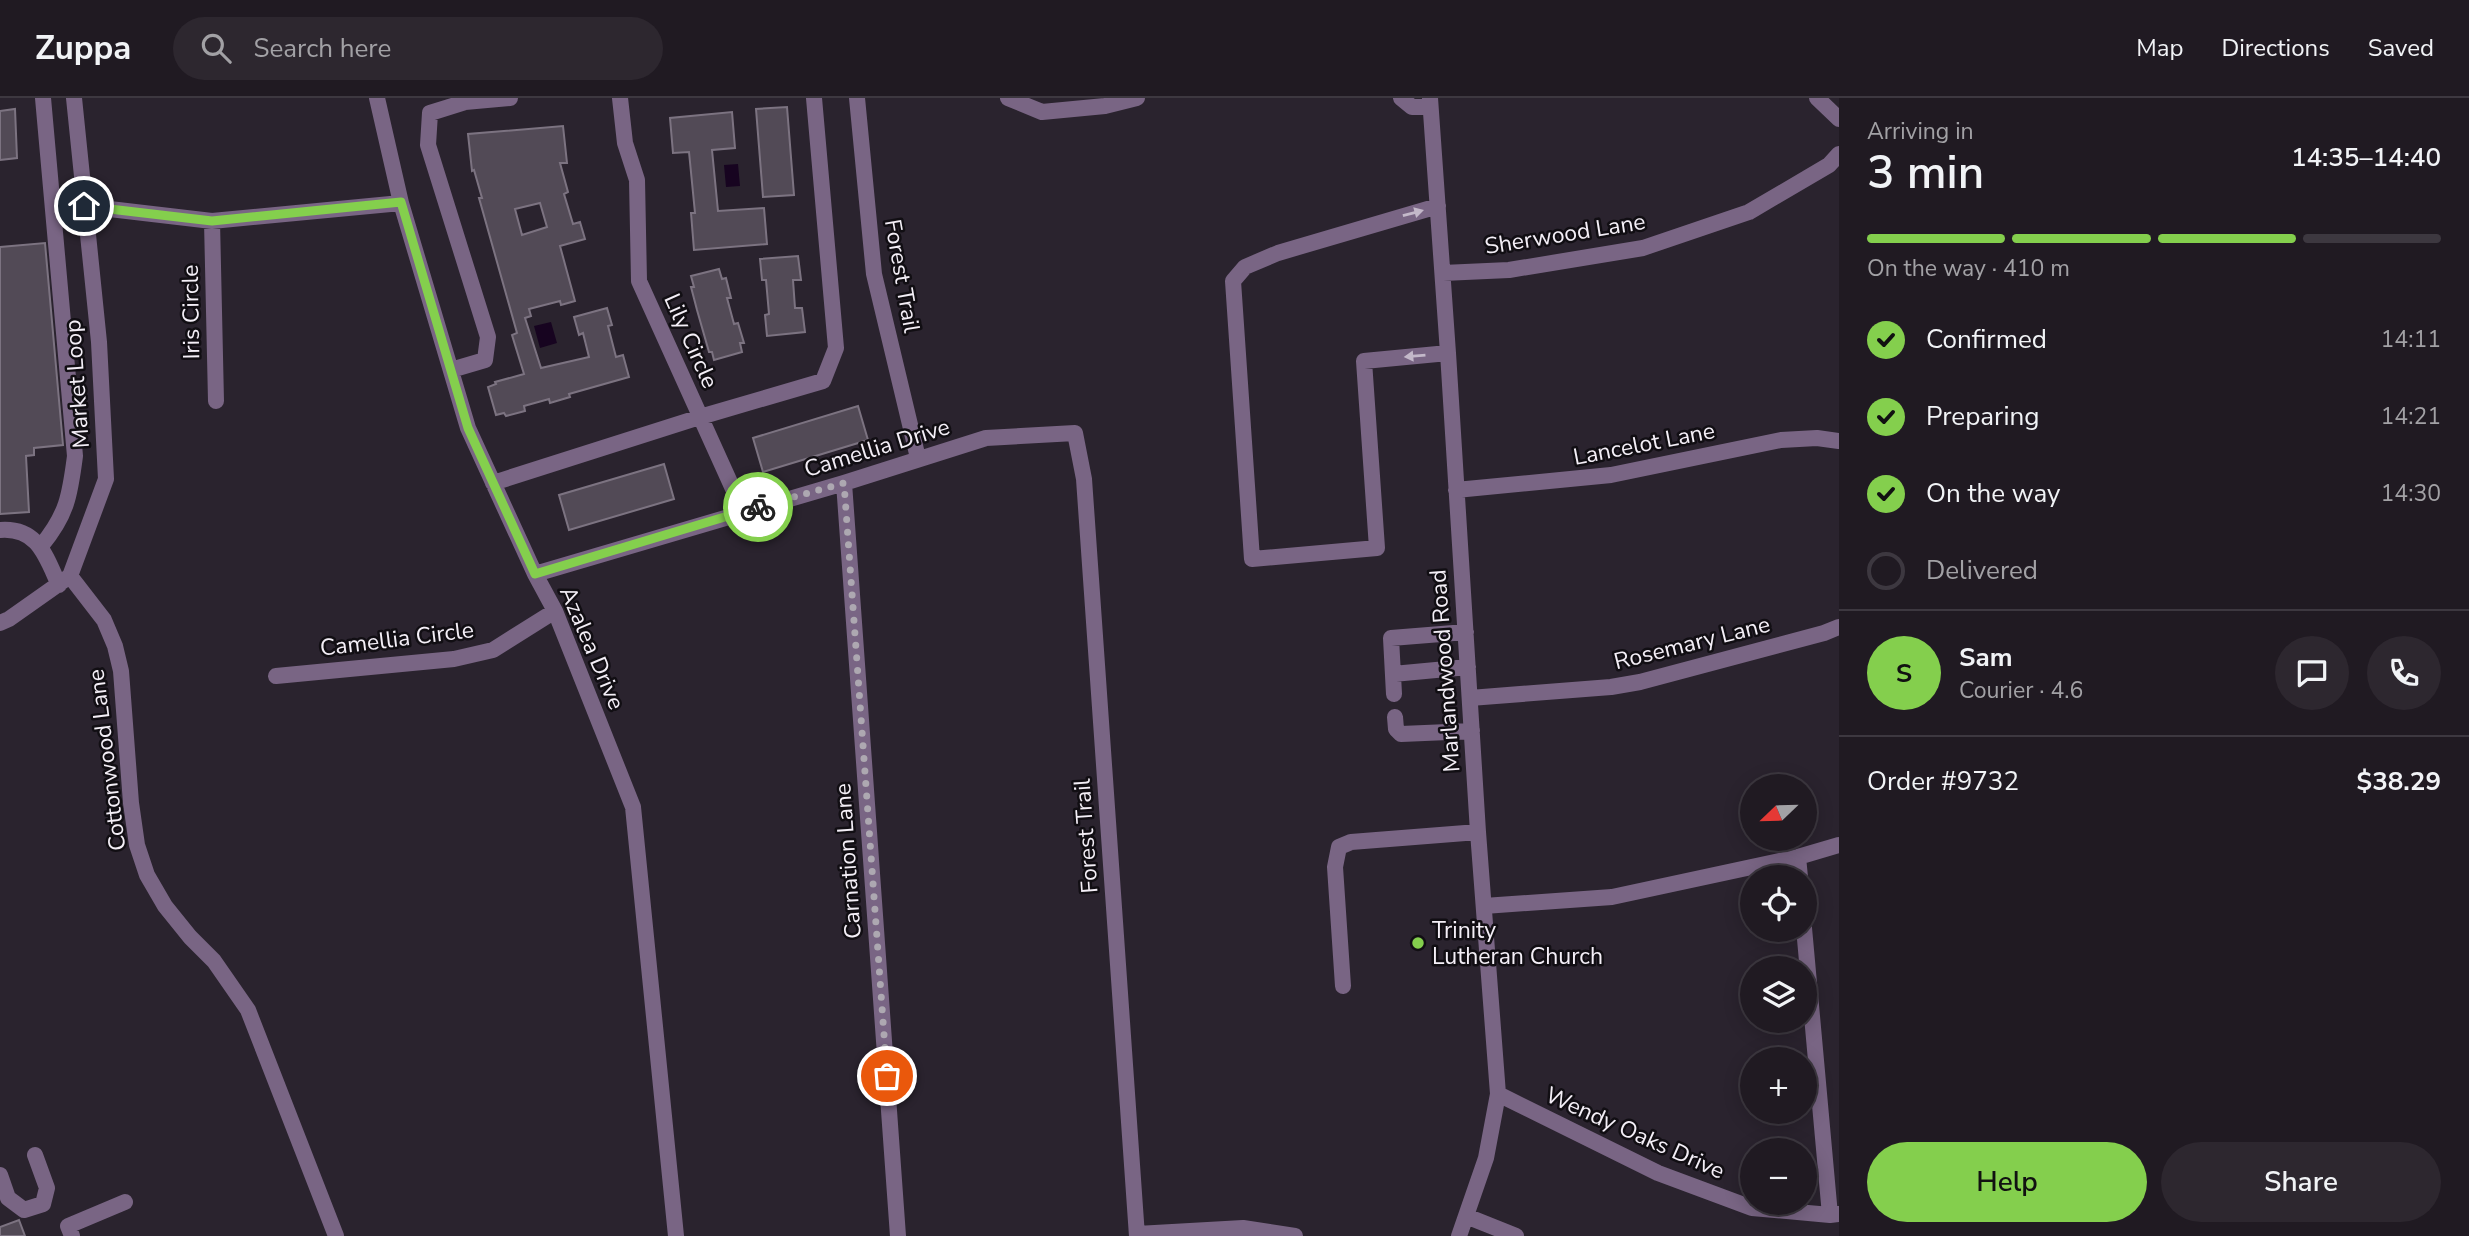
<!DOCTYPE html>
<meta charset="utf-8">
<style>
body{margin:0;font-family:"Nunito Sans",sans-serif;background:#2d272f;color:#f1f3f6;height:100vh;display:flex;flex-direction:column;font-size:26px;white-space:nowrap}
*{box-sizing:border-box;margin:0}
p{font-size:23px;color:#a2a1a5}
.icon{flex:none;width:38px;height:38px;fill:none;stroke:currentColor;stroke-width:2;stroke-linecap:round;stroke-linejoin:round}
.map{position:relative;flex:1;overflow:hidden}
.panel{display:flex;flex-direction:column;background:#201a22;width:630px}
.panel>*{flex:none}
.needle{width:46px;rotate:247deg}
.tools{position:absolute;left:1740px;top:676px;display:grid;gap:14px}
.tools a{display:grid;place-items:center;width:77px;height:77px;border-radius:50%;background:#201a22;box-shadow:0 4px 18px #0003,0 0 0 2px #3d3840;font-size:35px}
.pin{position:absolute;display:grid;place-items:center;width:60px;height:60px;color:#fff;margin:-30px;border:4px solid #fff;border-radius:50%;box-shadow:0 2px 7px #0007}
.courier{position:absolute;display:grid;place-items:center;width:70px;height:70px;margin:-35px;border:5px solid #84cf4d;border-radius:50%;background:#fff;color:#222;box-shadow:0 2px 9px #0007}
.summary em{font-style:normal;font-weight:600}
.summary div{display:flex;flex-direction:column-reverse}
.summary{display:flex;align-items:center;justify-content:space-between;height:119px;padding:0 28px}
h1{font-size:46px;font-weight:600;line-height:52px}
.bar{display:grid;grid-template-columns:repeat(4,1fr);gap:10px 7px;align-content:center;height:84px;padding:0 28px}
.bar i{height:9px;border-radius:5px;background:#3d3840}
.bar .current{background:#84cf4d}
.bar p{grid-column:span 4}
.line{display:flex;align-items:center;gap:18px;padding:0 28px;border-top:2px solid #3d3840}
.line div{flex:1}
.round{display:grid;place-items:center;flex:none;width:74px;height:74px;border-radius:37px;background:#2d272f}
ol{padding:0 28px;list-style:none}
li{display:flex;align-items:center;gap:21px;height:77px}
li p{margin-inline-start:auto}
li .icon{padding:7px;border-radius:50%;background:#84cf4d;color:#111;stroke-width:4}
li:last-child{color:#a2a1a5}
li i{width:38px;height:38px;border:4px solid #3d3840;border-radius:50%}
.cta{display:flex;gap:14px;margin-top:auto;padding:14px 28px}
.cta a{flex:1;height:80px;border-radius:42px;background:#84cf4d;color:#111;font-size:28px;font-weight:600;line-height:80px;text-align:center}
.cta a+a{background:#2d272f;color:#f1f3f6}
header{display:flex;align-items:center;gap:42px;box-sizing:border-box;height:98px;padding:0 35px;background:#201a22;border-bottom:2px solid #3d3840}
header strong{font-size:33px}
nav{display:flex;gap:38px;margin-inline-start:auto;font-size:24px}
.search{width:490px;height:63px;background:#2d272f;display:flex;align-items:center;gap:18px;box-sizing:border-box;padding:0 24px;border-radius:38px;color:#a2a1a5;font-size:26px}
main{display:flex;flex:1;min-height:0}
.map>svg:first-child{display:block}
.water{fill:#170420}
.building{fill:#524a56;stroke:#7c7381;stroke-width:2;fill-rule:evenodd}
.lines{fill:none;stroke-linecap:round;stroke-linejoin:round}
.minor{stroke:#796584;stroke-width:16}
.oneway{fill:#c3b8c9}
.done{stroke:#ada8b1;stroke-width:7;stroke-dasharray:0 12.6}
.route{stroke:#84cf4d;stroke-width:9}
.poi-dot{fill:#84cf4d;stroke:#110e13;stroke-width:2.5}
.labels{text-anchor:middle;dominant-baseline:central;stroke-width:5;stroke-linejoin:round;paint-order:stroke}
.street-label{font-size:23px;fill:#f4eff7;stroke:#110e13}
.poi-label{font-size:23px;fill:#f4eff7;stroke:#110e13;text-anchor:start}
</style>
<header>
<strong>Zuppa</strong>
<div class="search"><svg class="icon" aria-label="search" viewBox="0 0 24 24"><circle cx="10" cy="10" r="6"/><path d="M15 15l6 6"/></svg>Search here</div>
<nav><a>Map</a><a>Directions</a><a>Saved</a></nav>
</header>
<main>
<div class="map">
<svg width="1839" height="1138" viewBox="0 0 1839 1138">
<rect width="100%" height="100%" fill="#2a232e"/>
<path class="water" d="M738,66L740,88L726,89L724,67Z
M551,224L557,245L540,250L534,228Z"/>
<path class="building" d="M787,9L794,97L763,99L756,11Z
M15,11L17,60L0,62V13Z
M732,14L735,50L712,52L718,113L764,110L767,146L694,152L691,115H695L689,54L673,55L670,20Z
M563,28L567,65H560L568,94L564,96L573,126L580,124L585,141L560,148L575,203L561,207L560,203L529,211L531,218L525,220L541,270L589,259L583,235L579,237L574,219L607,210L612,227L608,228L616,259L623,257L629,279L569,296L570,299L550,305L549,301L524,308L525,313L506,318L504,315L496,317L488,289L496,286L495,284L524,276L512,237L517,235L479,100H482L474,72L472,73L468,36ZM540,105L547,129L522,137L515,111Z
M45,145L63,347L34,350V357L26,358L29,414L0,416V149Z
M798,158L801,182H793L795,210H802L805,234L767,238L765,217L769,216L766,182H762L760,161Z
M719,171L722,181L726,180L731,200H727L734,226L738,225L744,245H740L742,254L714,262L712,254H709L697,212L691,189H694L691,178Z
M858,308L868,342L763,374L753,340Z
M664,366L674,401L569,432L559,397Z
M19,1122L25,1138H0V1129Z"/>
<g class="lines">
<path class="minor" d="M377,0L401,105L468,330L535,476L555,513L633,709L676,1138
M620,0L625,45L637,82L639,183L743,413
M857,0L874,176L918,360
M1008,0L1042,14L1105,8L1137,0
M1401,0L1412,9H1430
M1430,0L1448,255L1478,734L1498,996L1486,1060L1459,1138
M1817,0L1839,21
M84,108L212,123L401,105
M1438,108L1278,155L1245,169L1233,183L1252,461L1377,450L1364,263L1448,255
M212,123L216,303
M1443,175L1509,172L1643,150L1749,114L1829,67L1839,56
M451,272L485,262L488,239L428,47L430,15L465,4L510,0
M493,385L700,319L823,283L836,250L814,0
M844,385L898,1138
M1456,392L1611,377L1781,342L1817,340L1839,343
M0,432C38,429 46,459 59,487
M41,448C67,417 70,397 75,358L43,0
M535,476L844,385L986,340L1075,335L1084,381L1137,1138
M70,478L104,522L115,548L121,573L131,705L137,747L147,777L165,808L190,839L214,863L248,912L336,1138
M0,525L9,521L70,478L106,381L99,244L74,0
M1393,576L1468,569
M276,578L454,561L493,552L555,513
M1394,596L1391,540L1466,534
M1470,600L1611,589L1640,584L1824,535L1839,529
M1395,619L1396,631L1401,636L1472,633
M1798,759L1800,779
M1484,808L1612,799L1798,759L1839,747
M1804,830L1830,1117
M1343,888L1335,769L1339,749L1351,744L1478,734
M1498,996L1658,1075L1752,1110L1830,1117L1839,1116
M0,1077L8,1100L24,1112L43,1106L47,1090L35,1057
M1466,1118L1516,1138
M1137,1136L1243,1130L1295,1138
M72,1138L68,1128L125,1104"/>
</g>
<defs><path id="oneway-solid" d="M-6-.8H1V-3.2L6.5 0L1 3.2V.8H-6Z" transform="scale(1.75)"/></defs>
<g class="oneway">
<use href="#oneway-solid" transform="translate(1413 115) rotate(-15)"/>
<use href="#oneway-solid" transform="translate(1415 258) rotate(175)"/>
</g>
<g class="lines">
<path class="done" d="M758,409L844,385L887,978"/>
<path class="route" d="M84,108L212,123L401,104L468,330L535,476L758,409"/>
</g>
<circle class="poi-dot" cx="1418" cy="845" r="7"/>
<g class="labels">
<g class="street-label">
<text transform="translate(1565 136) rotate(-9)">Sherwood Lane</text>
<text transform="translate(902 178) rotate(80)">Forest Trail</text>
<text transform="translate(191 214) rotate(-91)">Iris Circle</text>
<text transform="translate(691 243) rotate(66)">Lily Circle</text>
<text transform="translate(77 286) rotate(-94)">Market Loop</text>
<text transform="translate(1644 346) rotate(-11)">Lancelot Lane</text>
<text transform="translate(877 350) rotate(-17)">Camellia Drive</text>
<text transform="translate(397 541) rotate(-7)">Camellia Circle</text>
<text transform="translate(1692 545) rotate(-14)">Rosemary Lane</text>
<text transform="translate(592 550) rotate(67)">Azalea Drive</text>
<text transform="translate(1445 573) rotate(-94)">Marlandwood Road</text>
<text transform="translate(107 662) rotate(-97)">Cottonwood Lane</text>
<text transform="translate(1086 738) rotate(-94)">Forest Trail</text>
<text transform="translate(848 763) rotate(-94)">Carnation Lane</text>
<text transform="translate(1635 1035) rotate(24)">Wendy Oaks Drive</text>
</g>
<g class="poi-label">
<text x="1432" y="832">Trinity<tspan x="1432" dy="26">Lutheran Church</tspan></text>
</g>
</g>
</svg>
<div class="tools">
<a><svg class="needle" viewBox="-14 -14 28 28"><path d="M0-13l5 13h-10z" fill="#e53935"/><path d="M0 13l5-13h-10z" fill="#a2a1a5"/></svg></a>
<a><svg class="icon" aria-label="locate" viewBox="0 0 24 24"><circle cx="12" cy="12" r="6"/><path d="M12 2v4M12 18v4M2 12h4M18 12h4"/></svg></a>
<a><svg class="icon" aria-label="layers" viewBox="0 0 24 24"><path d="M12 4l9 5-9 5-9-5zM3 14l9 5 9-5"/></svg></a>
<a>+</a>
<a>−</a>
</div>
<div class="pin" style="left:887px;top:978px;background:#ea580c"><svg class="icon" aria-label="bag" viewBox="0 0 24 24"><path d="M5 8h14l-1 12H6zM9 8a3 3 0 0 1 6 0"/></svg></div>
<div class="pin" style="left:84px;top:108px;background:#1f2937"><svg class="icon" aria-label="home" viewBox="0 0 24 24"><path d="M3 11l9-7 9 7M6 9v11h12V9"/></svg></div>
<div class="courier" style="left:758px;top:409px"><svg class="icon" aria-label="bike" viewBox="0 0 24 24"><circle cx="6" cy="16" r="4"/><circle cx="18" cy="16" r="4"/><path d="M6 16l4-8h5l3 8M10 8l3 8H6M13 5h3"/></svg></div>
</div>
<section class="panel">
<div class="summary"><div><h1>3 min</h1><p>Arriving in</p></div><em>14:35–14:40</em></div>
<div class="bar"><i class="current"></i><i class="current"></i><i class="current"></i><i></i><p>On the way · 410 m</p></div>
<ol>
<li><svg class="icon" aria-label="check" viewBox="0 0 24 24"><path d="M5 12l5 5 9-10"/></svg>Confirmed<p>14:11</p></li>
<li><svg class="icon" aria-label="check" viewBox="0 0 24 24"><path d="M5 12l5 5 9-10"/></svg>Preparing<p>14:21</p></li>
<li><svg class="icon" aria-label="check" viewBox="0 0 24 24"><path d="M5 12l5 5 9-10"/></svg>On the way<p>14:30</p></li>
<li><i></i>Delivered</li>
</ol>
<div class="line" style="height:126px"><b class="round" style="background:#84cf4d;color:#111">S</b><div><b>Sam</b><p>Courier · 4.6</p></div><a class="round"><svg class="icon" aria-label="chat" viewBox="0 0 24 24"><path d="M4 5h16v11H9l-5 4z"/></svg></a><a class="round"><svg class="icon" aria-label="phone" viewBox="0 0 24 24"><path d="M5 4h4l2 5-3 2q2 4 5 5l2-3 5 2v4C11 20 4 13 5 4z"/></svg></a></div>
<div class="line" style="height:91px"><div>Order #9732</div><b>$38.29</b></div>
<div class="cta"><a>Help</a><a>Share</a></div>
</section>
</main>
